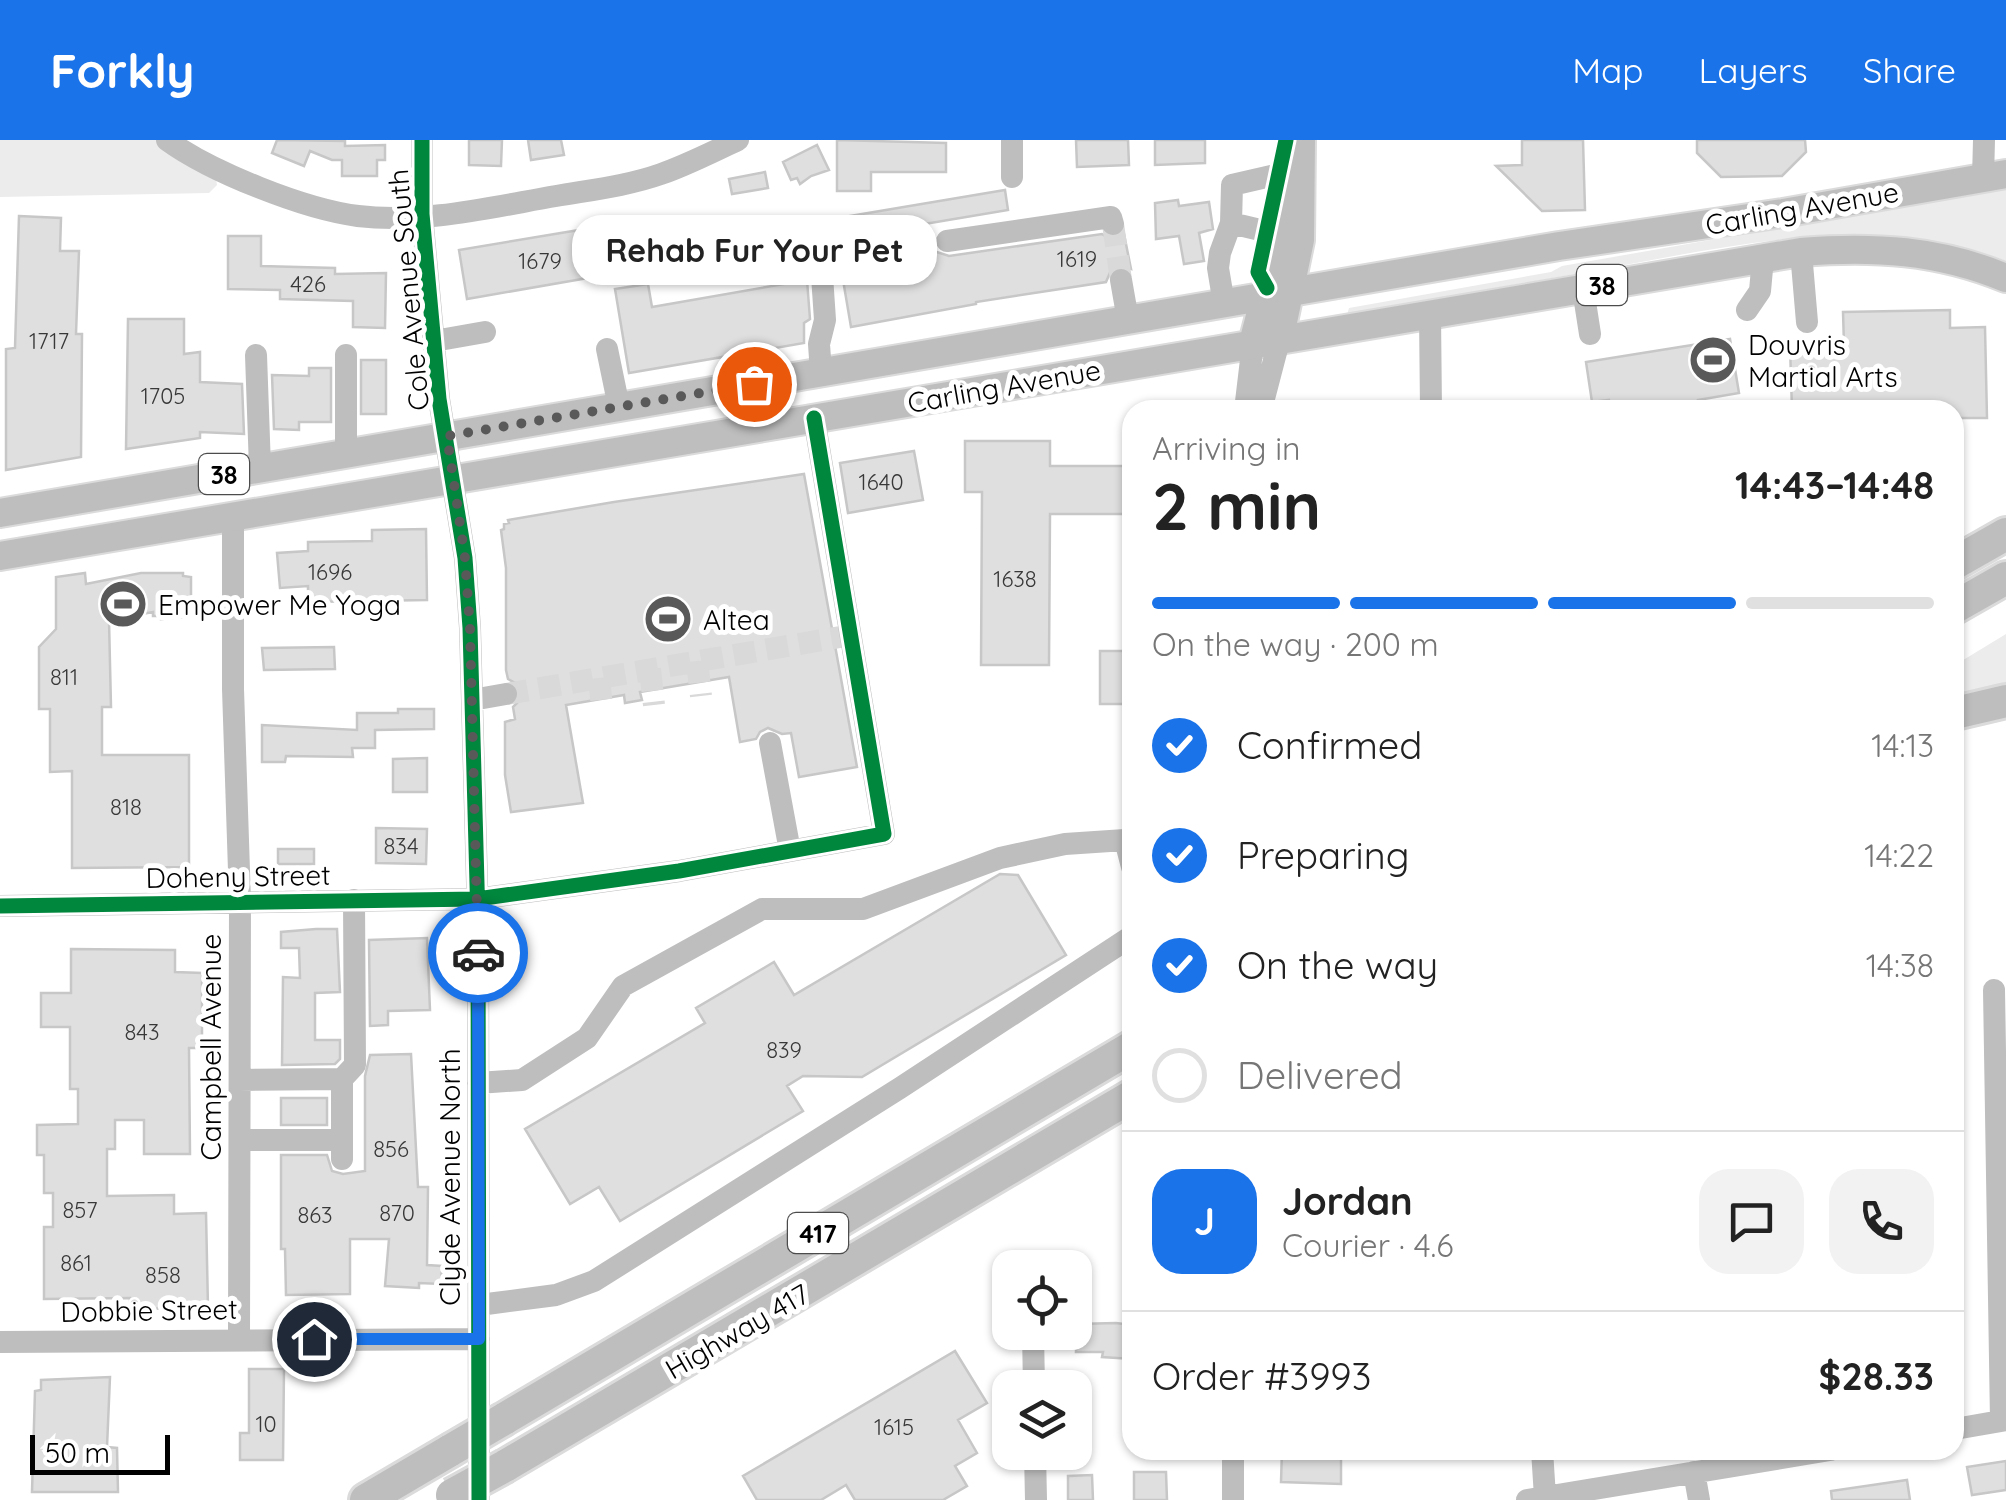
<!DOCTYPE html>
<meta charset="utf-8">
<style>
body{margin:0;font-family:Quicksand,sans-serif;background:#f2f2f2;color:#222;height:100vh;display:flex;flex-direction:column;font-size:38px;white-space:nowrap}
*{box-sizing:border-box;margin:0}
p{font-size:32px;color:#767676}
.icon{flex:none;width:55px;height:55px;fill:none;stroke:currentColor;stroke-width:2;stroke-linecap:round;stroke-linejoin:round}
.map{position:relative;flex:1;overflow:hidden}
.details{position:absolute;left:1122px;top:260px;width:842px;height:1060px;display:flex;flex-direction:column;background:#fff;border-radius:30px;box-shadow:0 2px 8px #0004}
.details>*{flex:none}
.controls{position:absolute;left:992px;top:1110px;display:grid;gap:20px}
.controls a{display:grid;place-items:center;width:100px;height:100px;border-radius:20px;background:#fff;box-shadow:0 2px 8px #0004;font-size:50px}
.scale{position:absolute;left:30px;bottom:25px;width:140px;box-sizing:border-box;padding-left:10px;border:5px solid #000;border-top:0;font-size:28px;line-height:35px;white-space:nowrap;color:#000;-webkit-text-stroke:8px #fff;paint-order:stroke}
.pin{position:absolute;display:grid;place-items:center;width:85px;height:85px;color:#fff;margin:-42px;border:5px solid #fff;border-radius:50%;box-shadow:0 2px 10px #0007}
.courier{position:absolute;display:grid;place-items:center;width:100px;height:100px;margin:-50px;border:8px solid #1a73e8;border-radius:50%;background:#fff;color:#222;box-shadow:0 2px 12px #0007}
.bubble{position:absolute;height:70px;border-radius:30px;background:#fff;box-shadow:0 2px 8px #0004;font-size:32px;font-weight:800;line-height:70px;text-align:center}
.summary em{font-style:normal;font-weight:800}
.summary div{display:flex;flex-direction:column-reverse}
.summary{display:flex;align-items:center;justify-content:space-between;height:170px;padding:0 30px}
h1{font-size:65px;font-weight:800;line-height:75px}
.bar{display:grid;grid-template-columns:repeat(4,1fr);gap:15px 10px;align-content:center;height:120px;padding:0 30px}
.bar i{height:12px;border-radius:8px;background:#e0e0e0}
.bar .selected{background:#1a73e8}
.bar p{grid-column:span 4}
.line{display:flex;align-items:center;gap:25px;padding:0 30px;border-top:2px solid #e0e0e0}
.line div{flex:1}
.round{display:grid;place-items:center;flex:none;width:105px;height:105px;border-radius:30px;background:#f2f2f2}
ol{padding:0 30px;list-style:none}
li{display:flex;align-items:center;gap:30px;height:110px}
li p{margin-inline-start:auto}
li .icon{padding:10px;border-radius:50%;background:#1a73e8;color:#fff;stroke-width:4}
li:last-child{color:#767676}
li i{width:55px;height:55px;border:5px solid #e0e0e0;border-radius:50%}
header{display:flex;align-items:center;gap:60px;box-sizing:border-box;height:140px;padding:0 50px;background:#1a73e8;color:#fff}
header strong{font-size:48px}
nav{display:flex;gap:55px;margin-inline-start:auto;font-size:35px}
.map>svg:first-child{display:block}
.green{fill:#ececec}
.building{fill:#dfdfdf;stroke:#c7c7c7;stroke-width:2.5}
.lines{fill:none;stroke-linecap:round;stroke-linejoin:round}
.minor-tunnel{stroke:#d9d9d9;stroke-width:22;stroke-dasharray:22 11;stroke-linecap:butt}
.major-casing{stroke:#dbdbdb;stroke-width:32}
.highway-casing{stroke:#dbdbdb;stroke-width:38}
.minor{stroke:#bebebe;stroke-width:22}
.major{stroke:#bebebe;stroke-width:28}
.highway{stroke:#bebebe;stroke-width:32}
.highway-bridge-casing{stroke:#dbdbdb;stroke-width:38;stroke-linecap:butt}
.highway-bridge{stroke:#bebebe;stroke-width:32}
.cycleway-casing{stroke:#fff;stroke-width:21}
.cycleway{stroke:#00873e;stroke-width:15}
.done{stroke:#595959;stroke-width:10;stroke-dasharray:0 18}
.route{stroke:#1a73e8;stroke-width:12}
.labels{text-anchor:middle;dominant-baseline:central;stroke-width:10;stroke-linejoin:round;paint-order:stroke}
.number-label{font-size:22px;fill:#383838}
.shield{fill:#fff;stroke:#4c4c4c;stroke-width:2.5}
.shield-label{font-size:25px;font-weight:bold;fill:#000}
.street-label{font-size:28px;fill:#000;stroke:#fff}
.poi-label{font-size:28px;fill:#000;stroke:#fff;text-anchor:start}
</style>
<header>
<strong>Forkly</strong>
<nav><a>Map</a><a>Layers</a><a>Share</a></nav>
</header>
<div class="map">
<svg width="2006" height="1360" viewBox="0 0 2006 1360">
<rect width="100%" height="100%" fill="#fff"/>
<path class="green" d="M0,0H167L214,26L217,45L209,53L0,57Z
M2006,48V121C1877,72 1740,104 1609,128C1522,143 1435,159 1347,175L1349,168L1551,132L1562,126Z
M2006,494V548L1955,555V525Z"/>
<path class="building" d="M277,0L345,1V6L385,5V20H377V36H342V20H332L310,11L304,26L272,13Z
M469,0H502L501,26L469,25Z
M528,0H561L564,15L531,20Z
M837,0L946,3V32H871V51H837Z
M1076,0H1128L1129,25L1077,27Z
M1155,0H1205V23L1155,25Z
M1522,0H1583L1585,70L1542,71L1496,26L1522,25Z
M1697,0H1805L1806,12L1782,36L1721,37L1697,13Z
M817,5L829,30L811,36L800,44L797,38L791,40L783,22Z
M765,32L768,48L732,54L729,39Z
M1005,50L1008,70L835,99L832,79Z
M1178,60L1179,66L1209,62L1213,89L1199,93L1204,121L1184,124L1179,96L1156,99L1155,63Z
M19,76L61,78L60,111H79L76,194H82L81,317L6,330V209L15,208Z
M579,90L588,138L467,159L459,110Z
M1102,94L1110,99L1124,94L1131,129L1119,125L1112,128L1106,142L976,162V164L851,187L841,128L937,112L949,116Z
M228,96H261V126L335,128V134L386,133L385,188L353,187V161L280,159V150L228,149Z
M807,140L810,179L804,183V203L629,233L615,149L648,144L652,167Z
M1950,170V188L1985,187L1987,278H1955V270H1792L1790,206L1844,205L1843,172Z
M128,179H184V214L200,212V242L242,244L244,294L200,292V298L126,309Z
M1730,199L1739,253L1698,260L1700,270H1611L1609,260L1592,262L1586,222Z
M361,220H386V274H361Z
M309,228H331V282H299V290L274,289L272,235L309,236Z
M965,301H1050V326H1132V374H1050L1049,525H981L982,352H965Z
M914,311L923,360L848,373L840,323Z
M804,334L857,627L799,637L791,593L782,594L768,588L760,592L756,599L740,602L729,537L640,552L642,560L625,563L624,555L566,565L583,663L511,672L505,635V582L515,579L513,567L520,560L521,552L517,544L508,539L506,530V428L501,390L504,389V384L509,383L508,380L614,362Z
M426,389L427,460L308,462V446L280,448L277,413L308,411V402L372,401V390Z
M85,433L86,444L141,433H183V436L191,437V476L161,479V476H153V472L109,480L111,567H102V615H189V727L72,728V631L50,632V569H39V507L56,489V437Z
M334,507L335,529L264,530L262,508Z
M1100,511H1132V564H1100Z
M398,569H434V589L375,590V608H352L353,617L286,616L285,622H262V585L357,590V573H398Z
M427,618V652H393V619Z
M376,688L427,689L426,724L376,723Z
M278,709H314V724H278Z
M1000,734L1018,735L1066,815L862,937L803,936L787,946L803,971L620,1081L599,1047L570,1064L525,989L705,883L696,868L774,822L794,855Z
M316,789H337L340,852L315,853V900H340V919L335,924L282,925L283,837L300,838L299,808H281V792Z
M427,798L430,870L388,871V885L370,886L369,800Z
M71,809L175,810V832L202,833V908H189L190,1014H144V980H115V1009H107V1056L174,1055V1074L206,1073L208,1168L130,1169V1158L44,1159V1087H53V1053H44V1015H37V985L78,984V949H70V887H41V853H71Z
M411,914L418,1047H428L427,1125L442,1126L441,1144L419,1143V1148L385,1146L389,1099H350V1154L286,1155L285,1109H281V1015H327L332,1031L343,1034L365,1031V936L370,915Z
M281,958H327V985H281Z
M1116,1183L1132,1185V1219L1102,1217L1103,1212H1076L1077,1184Z
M955,1211L987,1263L958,1280L977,1313L955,1326L967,1346L943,1360H855L846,1345L821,1360H757L743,1336Z
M249,1229H284L283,1320H240V1293H249Z
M110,1237L107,1307L117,1308L118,1352H32L35,1251L41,1250V1240Z
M1282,1310H1341V1344L1281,1342Z
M2006,1321V1350L1972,1355L1967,1327Z
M1134,1332H1166L1167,1360H1134Z
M1092,1335L1093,1360H1068V1336Z
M1907,1340L1910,1360H1832L1831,1351Z"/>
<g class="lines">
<path class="minor-tunnel" d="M1113,84L1121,140
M697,521L701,556
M650,529L654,565
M599,538L602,567
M506,554L852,495"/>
<g class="major-casing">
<path id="major" d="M1279,201L1300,100L1301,0
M1253,203L1290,61
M0,373L1559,106L1783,73L2006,34
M0,416L1801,112C1873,106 1939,110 2006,138"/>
</g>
<g class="highway-casing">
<path id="highway" d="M1955,423L2006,394
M1955,467L2006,438
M1955,573L2006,561
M504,1279L1132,907
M505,1326L1132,956
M366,1360L451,1310"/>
</g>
<path class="minor" d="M167,0C211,32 304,69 358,76C423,84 492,67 556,56C590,50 627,46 661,34C687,25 712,12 738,0
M422,0V74L439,259L465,418L470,488L478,780L479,1360
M1012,0V37
M1983,38L1984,0
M1231,83L1281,95
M947,101L1111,77L1113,84
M1801,112L1807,182
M821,121L825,180L819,204L821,233
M1121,140L1128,180
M1583,149L1590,194
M1224,164L1218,128L1220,113L1231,83L1232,45L1275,35L1299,36
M1747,170L1760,151L1763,118
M1430,175L1431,270
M434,201L485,192
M607,209L619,267
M256,215L260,328
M346,215V313
M1245,270L1253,203
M1261,270L1279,201
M233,376V549L240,761L239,1199
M472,560L506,554
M770,603L790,711
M0,766L477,759L679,731L884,694L814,278
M1994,850L2001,1281
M342,939L355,925L354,760
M240,940L342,939V1019
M478,943L522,940L587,898L623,846L762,769H863L1000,718L1065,704L1125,700L1132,727
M240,1000H342
M479,1165L556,1155L594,1141L900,948L1132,796
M1033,1192L1034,1248
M0,1202L479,1199
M1955,1289L2006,1280
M1542,1310L1545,1357
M1035,1312L1036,1360
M1694,1332L1699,1360
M1233,1360V1310
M1527,1360L1830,1310"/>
<use href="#major" class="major"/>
<use href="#highway" class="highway"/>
<g class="highway-bridge-casing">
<path id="highway-bridge" d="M451,1310L504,1279
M452,1355L505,1326"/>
</g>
<use href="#highway-bridge" class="highway-bridge"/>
<g class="cycleway-casing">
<path id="cycleway" d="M422,0V74L439,259L465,418L470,488L478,780L479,1360
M1267,148L1258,132L1286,0
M0,766L477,759L679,731L884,694L814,278"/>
</g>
<use href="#cycleway" class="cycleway"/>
</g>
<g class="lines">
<path class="done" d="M478,813L470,488L465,418L447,296L754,244"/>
<path class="route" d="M314,1199H479L478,813"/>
</g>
<defs>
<g id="stadium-disc" transform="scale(2.5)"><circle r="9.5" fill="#595959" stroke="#fff"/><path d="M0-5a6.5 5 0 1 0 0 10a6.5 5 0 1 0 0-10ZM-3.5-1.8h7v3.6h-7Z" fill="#fff"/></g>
</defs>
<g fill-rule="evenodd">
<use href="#stadium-disc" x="1713" y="220"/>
<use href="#stadium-disc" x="123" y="464"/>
<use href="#stadium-disc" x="668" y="479"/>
</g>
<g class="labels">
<g class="number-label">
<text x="1077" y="119">1619</text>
<text x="540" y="121">1679</text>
<text x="308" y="144">426</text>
<text x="49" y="201">1717</text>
<text x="163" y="256">1705</text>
<text x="881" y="342">1640</text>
<text x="330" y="432">1696</text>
<text x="1015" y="439">1638</text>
<text x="64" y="537">811</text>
<text x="126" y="667">818</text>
<text x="401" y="706">834</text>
<text x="142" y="892">843</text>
<text x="784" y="910">839</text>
<text x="391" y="1009">856</text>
<text x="80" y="1070">857</text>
<text x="397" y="1073">870</text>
<text x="315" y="1075">863</text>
<text x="76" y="1123">861</text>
<text x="163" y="1135">858</text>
<text x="266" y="1284">10</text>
<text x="894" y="1287">1615</text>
</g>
<g class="shield">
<rect x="1577" y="125" width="50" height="40" rx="8"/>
<rect x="199" y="314" width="50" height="40" rx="8"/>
<rect x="788" y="1073" width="60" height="40" rx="8"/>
</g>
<g class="shield-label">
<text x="1602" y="145">38</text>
<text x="224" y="334">38</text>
<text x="818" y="1093">417</text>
</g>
<g class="street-label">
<text transform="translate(1802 68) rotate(-10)">Carling Avenue</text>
<text transform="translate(408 150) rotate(-95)">Cole Avenue South</text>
<text transform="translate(1004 246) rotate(-10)">Carling Avenue</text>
<text transform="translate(238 736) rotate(-1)">Doheny Street</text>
<text transform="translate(210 907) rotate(-90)">Campbell Avenue</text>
<text transform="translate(449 1037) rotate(-90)">Clyde Avenue North</text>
<text transform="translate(149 1170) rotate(-1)">Dobbie Street</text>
<text transform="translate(737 1191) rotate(-30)">Highway 417</text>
</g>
<g class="poi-label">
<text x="1748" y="204">Douvris<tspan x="1748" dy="32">Martial Arts</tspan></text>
<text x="158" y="464">Empower Me Yoga</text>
<text x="703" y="479">Altea</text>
</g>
</g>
</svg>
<div class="controls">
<a><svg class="icon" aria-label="locate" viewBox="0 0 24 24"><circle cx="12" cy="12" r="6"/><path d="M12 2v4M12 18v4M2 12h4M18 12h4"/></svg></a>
<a><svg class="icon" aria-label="layers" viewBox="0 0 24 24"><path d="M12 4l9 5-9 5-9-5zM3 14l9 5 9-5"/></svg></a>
</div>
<div class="scale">50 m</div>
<div class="pin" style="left:754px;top:244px;background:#ea580c"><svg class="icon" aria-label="bag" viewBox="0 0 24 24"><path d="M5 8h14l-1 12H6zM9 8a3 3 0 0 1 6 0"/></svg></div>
<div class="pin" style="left:314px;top:1199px;background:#1f2937"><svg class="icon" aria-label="home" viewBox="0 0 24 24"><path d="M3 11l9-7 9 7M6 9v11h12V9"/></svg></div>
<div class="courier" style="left:478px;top:813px"><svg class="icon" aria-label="car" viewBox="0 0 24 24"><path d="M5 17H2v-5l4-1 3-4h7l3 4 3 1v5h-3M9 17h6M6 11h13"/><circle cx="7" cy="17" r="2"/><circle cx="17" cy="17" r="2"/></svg></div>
<div class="bubble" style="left:572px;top:75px;width:365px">Rehab Fur Your Pet</div>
<section class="details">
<div class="summary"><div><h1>2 min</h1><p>Arriving in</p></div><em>14:43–14:48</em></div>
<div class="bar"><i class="selected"></i><i class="selected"></i><i class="selected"></i><i></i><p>On the way · 200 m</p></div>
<ol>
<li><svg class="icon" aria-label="check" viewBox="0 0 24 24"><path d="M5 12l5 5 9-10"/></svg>Confirmed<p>14:13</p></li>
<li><svg class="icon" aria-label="check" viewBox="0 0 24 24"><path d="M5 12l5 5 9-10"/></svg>Preparing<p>14:22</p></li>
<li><svg class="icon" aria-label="check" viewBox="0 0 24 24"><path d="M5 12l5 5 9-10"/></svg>On the way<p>14:38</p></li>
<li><i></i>Delivered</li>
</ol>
<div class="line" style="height:180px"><b class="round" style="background:#1a73e8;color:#fff">J</b><div><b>Jordan</b><p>Courier · 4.6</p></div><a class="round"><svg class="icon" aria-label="chat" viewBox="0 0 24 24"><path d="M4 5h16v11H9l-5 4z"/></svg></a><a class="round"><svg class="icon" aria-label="phone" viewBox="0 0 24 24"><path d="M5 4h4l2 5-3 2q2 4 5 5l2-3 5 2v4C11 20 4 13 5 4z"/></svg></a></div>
<div class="line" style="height:130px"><div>Order #3993</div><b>$28.33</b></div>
</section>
</div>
